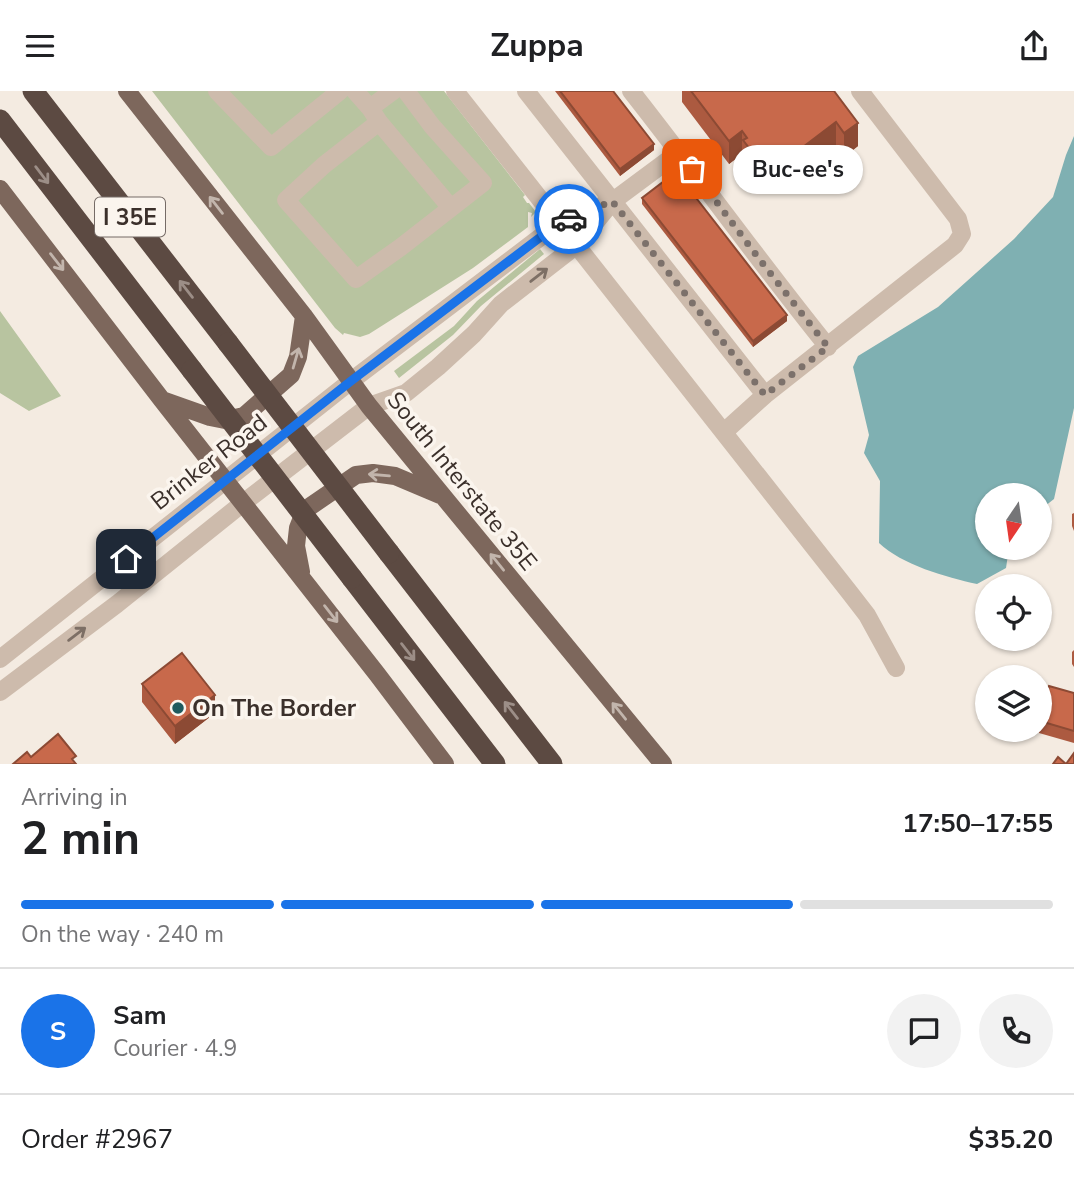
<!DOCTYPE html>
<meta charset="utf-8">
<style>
body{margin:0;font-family:"Nunito Sans",sans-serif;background:#f2f2f2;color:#202124;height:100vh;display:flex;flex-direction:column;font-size:26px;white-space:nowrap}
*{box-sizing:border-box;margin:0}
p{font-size:23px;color:#757577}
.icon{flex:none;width:38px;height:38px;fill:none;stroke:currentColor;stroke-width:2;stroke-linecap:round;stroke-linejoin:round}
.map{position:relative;height:673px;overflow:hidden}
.panel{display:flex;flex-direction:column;background:#fff;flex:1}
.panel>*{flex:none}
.needle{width:46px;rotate:193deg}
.fabs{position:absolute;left:975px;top:392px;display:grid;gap:14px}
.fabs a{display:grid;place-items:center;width:77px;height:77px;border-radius:50%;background:#fff;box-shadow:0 2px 5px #0004;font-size:35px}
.pin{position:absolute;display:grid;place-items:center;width:60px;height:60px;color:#fff;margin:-30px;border-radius:14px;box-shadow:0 4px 10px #0006}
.courier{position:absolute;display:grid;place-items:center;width:70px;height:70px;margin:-35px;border:5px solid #1a73e8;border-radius:50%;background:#fff;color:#222;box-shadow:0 2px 9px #0007}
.bubble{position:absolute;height:49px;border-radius:24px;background:#fff;box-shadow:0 2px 5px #0004;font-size:23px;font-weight:700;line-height:49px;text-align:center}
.overview em{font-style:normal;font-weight:700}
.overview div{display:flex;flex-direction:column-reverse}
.overview{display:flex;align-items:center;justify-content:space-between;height:119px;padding:0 21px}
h1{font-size:46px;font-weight:700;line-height:52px}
.bar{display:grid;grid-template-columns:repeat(4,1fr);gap:10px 7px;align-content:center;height:84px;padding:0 21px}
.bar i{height:9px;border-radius:5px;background:#e0e0e0}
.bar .current{background:#1a73e8}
.bar p{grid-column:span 4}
.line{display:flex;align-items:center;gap:18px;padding:0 21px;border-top:2px solid #e0e0e0}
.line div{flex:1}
.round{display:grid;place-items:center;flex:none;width:74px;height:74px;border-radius:37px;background:#f2f2f2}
header{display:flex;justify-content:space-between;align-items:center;height:91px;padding:0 21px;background:#fff;font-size:32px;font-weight:700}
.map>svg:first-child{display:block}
.green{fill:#b8c4a0}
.water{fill:#7fb0b2}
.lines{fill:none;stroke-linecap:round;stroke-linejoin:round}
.minor{stroke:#cdbbac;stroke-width:18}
.major{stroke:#7d675c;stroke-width:18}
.highway{stroke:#5c4a42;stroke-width:21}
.highway-bridge{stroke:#5c4a42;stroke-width:21}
.wall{fill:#ac5a40}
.shaded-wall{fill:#8c4a34}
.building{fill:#c8694b;stroke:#8c4a34;stroke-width:2}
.oneway{stroke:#9c8e87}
.oneway2{stroke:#c2b5ac}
.oneway3{stroke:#7d6f65}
.done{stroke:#7c716b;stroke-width:7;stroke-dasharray:0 12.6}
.route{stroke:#1a73e8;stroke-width:9}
.poi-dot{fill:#1f5a5e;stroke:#fbf5ee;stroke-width:2.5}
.labels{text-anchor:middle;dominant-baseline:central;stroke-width:7;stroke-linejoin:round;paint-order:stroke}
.shield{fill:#fbf5ee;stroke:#756b66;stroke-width:2}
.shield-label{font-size:23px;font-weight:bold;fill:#3b302b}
.street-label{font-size:24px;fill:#3b302b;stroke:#fbf5ee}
.poi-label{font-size:24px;font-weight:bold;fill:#3b302b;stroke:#fbf5ee;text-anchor:start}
</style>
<header><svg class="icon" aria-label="menu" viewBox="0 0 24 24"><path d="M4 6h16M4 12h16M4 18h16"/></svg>Zuppa<svg class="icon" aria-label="share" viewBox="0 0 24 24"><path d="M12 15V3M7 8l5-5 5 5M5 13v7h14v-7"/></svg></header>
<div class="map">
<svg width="1074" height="673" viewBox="0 0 1074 673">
<rect width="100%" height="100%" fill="#f4ebe1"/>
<path class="green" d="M152,0H444L525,104L523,106L527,112H529L536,121L531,126L532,122L528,121V136L473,177L369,243L360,246L344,242L343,244L335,237Z
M540,158L544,163L481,215L453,244L399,287L394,280L454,235L477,210Z
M0,220L61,305L29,320L0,302Z"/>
<path class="water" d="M1074,45V317L1054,408L1040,419V404H987V457H1009L1006,477L977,493C946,486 902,474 879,452L880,390L864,362L869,344L853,276L858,265L938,216L1014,148L1053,106L1066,64Z"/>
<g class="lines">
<path class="minor" d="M217,0L271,56L340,0
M355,0L370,17
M393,0L370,17L379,31L324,74L286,109L356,188L401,156L483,92L432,35L406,0
M455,0L850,502L867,524L896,577
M526,0L765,304
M631,0C698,85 760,172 828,256
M379,31L451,117
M724,341L765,304L955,154L962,143L958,128L860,0
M0,568L351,290L559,132L613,110L679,61
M0,601L117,513L243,412L369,315L406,302L438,276L474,243L501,213L577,154L611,112"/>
<path class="major" d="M127,0L304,225L369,315L663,673
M0,98L162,309L377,583L445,673
M162,309L210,326L225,329L244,325L291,284L298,266L304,225
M301,481L296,455L298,437L305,419L356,384L373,382L395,385L440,404"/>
<path class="highway" d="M33,0L228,252
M0,29L192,279
M389,462L552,673
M352,487L495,673"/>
<path class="highway-bridge" d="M228,252L389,462
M192,279L352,487"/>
</g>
<path class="wall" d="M555,0H613L654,59L620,85Z
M682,0H834L858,55L844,66L836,55L774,101L769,94L763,99L743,73V65L742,63L729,73L682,11Z
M642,107L787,230L753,256L642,113Z
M1074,422V440L1072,435V423Z
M1074,559V576L1072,573V561Z
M142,593L215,622L175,653L142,611Z
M1074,602V652L1039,642L1040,630Z"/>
<path class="shaded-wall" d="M836,31V55L774,101V78Z
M858,32V55L844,66V42Z
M742,40V63L729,73V50Z
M654,53V59L620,85V78Z
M769,71V94L763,99V75Z
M787,224V230L753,256V250Z
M215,604V622L175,653V635Z"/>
<path class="building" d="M560,0H613L654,53L620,78Z
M691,0H834L858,32L844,42L836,31L774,78L769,71L763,75L743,49L747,47L742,40L729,50Z
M676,81L787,224L753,250L642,107Z
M182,562L215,604L175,635L142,593Z
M1049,595L1074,602V640L1040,630Z
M58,643L76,665L72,668L76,673H13L27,661L31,666Z
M1074,662V673H1053L1058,666L1066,673Z"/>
<defs><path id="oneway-shaft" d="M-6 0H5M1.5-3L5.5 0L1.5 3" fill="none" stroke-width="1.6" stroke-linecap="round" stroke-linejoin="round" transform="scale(1.75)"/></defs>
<g class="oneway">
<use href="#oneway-shaft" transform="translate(42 84) rotate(53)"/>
<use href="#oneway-shaft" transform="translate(186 198) rotate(-128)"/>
<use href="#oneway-shaft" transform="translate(408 561) rotate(52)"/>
<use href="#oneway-shaft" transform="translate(511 619) rotate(-128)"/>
</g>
<g class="oneway2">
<use href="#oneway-shaft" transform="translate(216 114) rotate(-128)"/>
<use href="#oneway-shaft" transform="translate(57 171) rotate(52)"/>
<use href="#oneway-shaft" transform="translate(296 267) rotate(-74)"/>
<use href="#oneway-shaft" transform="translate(379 384) rotate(-175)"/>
<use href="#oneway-shaft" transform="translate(497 471) rotate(-129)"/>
<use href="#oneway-shaft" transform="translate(331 523) rotate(52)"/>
<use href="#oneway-shaft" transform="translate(619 620) rotate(-129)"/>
</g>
<g class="oneway3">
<use href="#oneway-shaft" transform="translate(539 184) rotate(-38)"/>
<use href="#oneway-shaft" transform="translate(77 543) rotate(-37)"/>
</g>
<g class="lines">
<path class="done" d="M569,128L612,110L765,304L828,256L760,169L692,78"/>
<path class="route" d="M126,468L351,290L559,132L569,128"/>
</g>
<circle class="poi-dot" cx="178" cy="617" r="7"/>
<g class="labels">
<rect class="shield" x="95" y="106.5" width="70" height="39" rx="5"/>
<g class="shield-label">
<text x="130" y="126">I 35E</text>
</g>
<g class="street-label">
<text transform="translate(209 371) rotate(-38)">Brinker Road</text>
<text transform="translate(462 390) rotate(51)">South Interstate 35E</text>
</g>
<g class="poi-label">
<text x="192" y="617">On The Border</text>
</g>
</g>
</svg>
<div class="fabs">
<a><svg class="needle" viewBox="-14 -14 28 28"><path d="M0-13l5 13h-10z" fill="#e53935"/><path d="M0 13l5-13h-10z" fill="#757577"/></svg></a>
<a><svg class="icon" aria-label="locate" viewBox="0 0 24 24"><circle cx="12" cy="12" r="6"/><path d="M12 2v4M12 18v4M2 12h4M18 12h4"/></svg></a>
<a><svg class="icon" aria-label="layers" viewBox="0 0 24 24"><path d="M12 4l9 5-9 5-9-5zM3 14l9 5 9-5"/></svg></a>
</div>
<div class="pin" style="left:692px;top:78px;background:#ea580c"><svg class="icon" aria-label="bag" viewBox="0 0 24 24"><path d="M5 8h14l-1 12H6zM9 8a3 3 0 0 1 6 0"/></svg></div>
<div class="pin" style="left:126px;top:468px;background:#1f2937"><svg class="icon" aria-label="home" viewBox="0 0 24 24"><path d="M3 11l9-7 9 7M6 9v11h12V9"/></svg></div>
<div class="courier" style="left:569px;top:128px"><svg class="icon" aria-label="car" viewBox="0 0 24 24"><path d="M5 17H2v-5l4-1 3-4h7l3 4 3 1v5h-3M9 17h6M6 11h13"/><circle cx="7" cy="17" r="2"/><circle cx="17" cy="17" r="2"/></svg></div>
<div class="bubble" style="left:733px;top:54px;width:130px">Buc-ee's</div>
</div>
<section class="panel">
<div class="overview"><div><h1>2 min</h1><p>Arriving in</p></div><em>17:50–17:55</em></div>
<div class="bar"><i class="current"></i><i class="current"></i><i class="current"></i><i></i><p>On the way · 240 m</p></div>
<div class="line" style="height:126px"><b class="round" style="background:#1a73e8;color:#fff">S</b><div><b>Sam</b><p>Courier · 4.9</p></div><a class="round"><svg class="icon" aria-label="chat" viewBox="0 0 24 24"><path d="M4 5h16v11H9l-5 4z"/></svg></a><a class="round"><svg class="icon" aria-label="phone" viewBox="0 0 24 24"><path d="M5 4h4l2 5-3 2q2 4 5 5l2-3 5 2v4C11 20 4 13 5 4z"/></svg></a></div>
<div class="line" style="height:91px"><div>Order #2967</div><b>$35.20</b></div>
</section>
